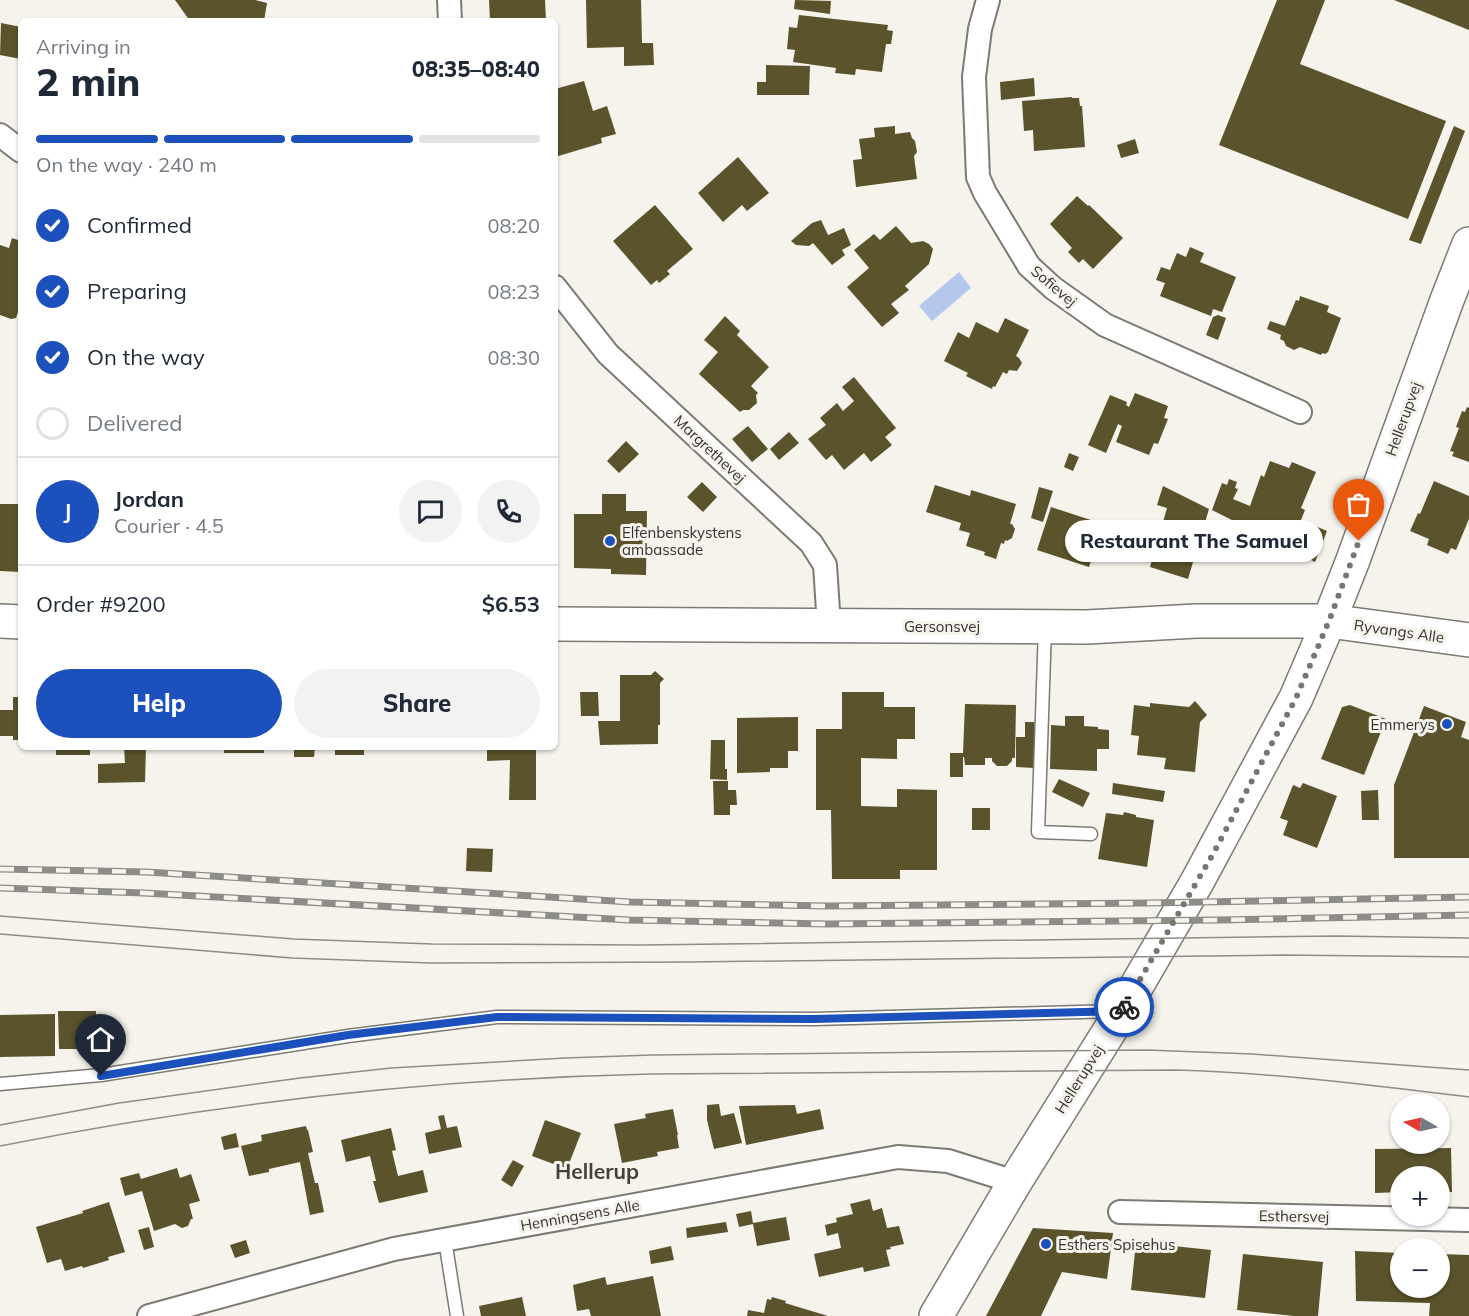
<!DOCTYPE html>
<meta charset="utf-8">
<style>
body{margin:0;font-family:Mulish,sans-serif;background:#f2f2f3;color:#1f2937;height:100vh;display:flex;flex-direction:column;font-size:22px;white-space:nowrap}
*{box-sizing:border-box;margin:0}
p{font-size:20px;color:#747a83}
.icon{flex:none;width:33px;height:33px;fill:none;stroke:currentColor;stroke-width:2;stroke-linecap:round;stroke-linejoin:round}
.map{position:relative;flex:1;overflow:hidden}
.drawer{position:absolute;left:18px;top:18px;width:540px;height:732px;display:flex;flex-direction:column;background:#fff;border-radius:9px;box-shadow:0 2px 4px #0004}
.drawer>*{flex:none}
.needle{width:39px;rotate:279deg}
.controls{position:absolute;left:1390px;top:1094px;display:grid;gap:12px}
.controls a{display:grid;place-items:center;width:60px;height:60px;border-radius:50%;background:#fff;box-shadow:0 2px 4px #0004;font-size:30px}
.pin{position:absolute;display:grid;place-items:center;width:51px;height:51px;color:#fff;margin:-62px -26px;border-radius:50% 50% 50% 0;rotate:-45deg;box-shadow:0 0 6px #0007}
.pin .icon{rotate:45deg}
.courier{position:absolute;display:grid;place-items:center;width:60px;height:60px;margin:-30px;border:4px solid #1b50bd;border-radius:50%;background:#fff;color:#222;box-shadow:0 2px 8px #0007}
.bubble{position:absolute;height:42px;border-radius:21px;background:#fff;box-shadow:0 2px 4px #0004;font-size:20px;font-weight:800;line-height:42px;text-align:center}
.overview em{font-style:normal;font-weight:800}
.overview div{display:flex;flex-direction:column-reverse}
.overview{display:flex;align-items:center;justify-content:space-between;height:102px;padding:0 18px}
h1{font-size:39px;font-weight:800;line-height:45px}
.bar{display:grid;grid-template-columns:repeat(4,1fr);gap:9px 6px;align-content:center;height:72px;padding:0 18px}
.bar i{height:8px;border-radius:4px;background:#e0e1e3}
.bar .on{background:#1b50bd}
.bar p{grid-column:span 4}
.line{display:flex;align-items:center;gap:15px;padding:0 18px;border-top:2px solid #e0e1e3}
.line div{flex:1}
.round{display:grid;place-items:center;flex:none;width:63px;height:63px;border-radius:32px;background:#f2f2f3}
ol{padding:0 18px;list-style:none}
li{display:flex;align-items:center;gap:18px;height:66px}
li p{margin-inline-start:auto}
li .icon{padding:6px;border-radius:50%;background:#1b50bd;color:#fff;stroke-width:4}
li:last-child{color:#747a83}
li i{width:33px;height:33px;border:3px solid #e0e1e3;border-radius:50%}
.button{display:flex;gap:12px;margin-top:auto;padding:12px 18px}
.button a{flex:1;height:69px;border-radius:36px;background:#1b50bd;color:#fff;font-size:24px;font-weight:800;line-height:69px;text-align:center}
.button a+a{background:#f2f2f3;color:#1f2937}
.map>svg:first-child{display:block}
.water{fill:#b4c8ed}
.building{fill:#5a532c}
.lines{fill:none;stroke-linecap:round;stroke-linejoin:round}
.lane-casing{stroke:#7b7a73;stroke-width:15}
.street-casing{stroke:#7b7a73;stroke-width:26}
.secondary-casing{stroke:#7b7a73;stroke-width:36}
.lane{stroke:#fff;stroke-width:12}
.street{stroke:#fff;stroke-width:22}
.secondary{stroke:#fff;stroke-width:33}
.tram{stroke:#8d8c87;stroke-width:1.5}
.rail-casing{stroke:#8d8c87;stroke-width:7}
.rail{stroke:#f5f3eb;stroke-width:4.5;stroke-dasharray:14;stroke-linecap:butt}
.done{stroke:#777671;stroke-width:6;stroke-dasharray:0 10.8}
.route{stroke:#1b50bd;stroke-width:8}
.poi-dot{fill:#1b50bd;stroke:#f5f3eb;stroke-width:2}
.labels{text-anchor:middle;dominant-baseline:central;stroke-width:6;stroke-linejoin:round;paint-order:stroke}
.street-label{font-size:15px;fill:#33322f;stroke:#f5f3eb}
.poi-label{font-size:15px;fill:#33322f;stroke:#f5f3eb;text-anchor:start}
.district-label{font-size:21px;font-weight:bold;fill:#414039;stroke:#f5f3eb}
</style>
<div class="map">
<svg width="1469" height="1316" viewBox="0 0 1469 1316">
<rect width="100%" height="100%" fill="#f5f3eb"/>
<path class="water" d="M959,272L971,288L932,321L919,306Z"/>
<path class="building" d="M175,0H255L267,3L264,21H190Z
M489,0H545L546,21H490Z
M586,0H641L642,43H653L654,65L624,66V47L587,48Z
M795,0L831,1L830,14L794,9Z
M1277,0H1325L1300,64L1446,121L1408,219L1219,145Z
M1394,0H1469V30Z
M799,15L888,25L887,30L893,31L891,44H886L882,72L856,69L855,75L835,73L836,68L793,62L795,50L787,49L789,27L797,28Z
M1,23L21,27V59L0,55Z
M766,65L810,66L809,95H757V82H766Z
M1034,78L1035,96L1001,100L1000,82Z
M584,81L593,111L607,106L616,134L601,138L602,143L555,157V89Z
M1072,97V98H1079L1080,106H1082L1085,147L1034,151L1033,130L1024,131L1022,101Z
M895,126V134L910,132L912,138L915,141L917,152L914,156L917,179L856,187L853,160L862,159L859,139L875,137L874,128Z
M1454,126L1465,131L1421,244L1409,240Z
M1135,139L1139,153L1121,158L1117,145Z
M738,157L769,193L747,211L742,205L723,222L698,193Z
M1077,196L1088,206L1089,205L1123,238L1093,269L1083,259L1079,263L1068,252L1072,248L1050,224Z
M655,205L693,249L667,271L670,274L659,283L657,280L651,285L613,241Z
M821,220L828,235L844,228L851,245L842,250L845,255L832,265L813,243L809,246L796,245L791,241L812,223Z
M896,226L911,243L923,241L929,244L933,249L929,264L905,286L909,290L891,304L899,313L882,327L847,287L869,268L854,250L874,234L880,240Z
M12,238L21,241V303L16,318L11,319L0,315V245L9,248Z
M1190,247L1204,253L1200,262L1236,277L1222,312L1213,309L1211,316L1160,296L1165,283L1156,280L1161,267L1170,270L1177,253L1186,257Z
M1300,296L1329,306L1327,312L1341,318L1328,352L1325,354L1322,353L1321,355L1300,347L1294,350L1286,346L1284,341L1280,339L1281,335L1267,329L1270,321L1285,326L1296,300L1299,301Z
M1218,315L1226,318L1218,340L1206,335L1213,317Z
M725,316L740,331L737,335L769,367L751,386L758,393L756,395L757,403L749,410H743L740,412L699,374L718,352L704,340Z
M1005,318L1029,330L1016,356L1019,358L1022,363L1017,371L1009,370L1007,374L1003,372L995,387L993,386L992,389L966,376L968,373L944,361L958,332L969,338L976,322L998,333Z
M854,377L896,428L885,437L892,445L871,462L864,453L844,470L832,455L826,460L808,439L826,425L820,418L837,403L843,411L854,401L842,387Z
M1135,393L1168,406L1164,418L1168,419L1158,444L1154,443L1149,455L1116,442L1122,426L1118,424L1106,453L1088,445L1110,395L1127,402L1126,405L1129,407Z
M1467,407L1469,408V462L1452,456L1454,452L1450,451L1459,428L1456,427L1462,411L1465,412Z
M748,426L768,449L752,462L732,439Z
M789,432L799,443L779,460L770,449Z
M626,441L639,454L619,473L607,461Z
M1069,453L1079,457L1073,471L1064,467Z
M1270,461L1289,468L1292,462L1316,472L1301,508L1305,510L1301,520L1327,531L1315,562L1212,510L1222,483L1227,485L1229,479L1237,482L1235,488L1238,489L1233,499L1250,506L1261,475L1264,477Z
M1434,481L1469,496V519L1456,550L1451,548L1448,554L1427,545L1429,539L1410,531L1418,513L1420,514Z
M702,482L717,497L703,512L687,497Z
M935,485L970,496L971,490L1016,504L1010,524H1012L1015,529L1012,538L1007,541L1005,540L1004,544L1001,543L996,559L984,555L985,552L966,546L970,533L959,530L961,523L926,512Z
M1163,486L1209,509L1188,579L1150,567L1167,508L1157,505Z
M1039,487L1053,491L1043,522L1031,518Z
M602,494H626V511H647L646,575L611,574V569L574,568V514H602Z
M0,504H21V572L0,571Z
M1051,507L1103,524L1089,567L1037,550Z
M655,671L664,679L660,683V725H658V744L600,745L598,721H620V675H651Z
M580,692H598L599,716H581Z
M842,692H884V707H915V739H897V759L861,758V806L897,807V789L937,790V870H900V879H832L831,810H816V729H842Z
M13,697H21V740H13V736H0V710H13Z
M1195,701L1207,715L1200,722L1195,772L1164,769L1166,758L1137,755L1139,736L1131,735L1134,705L1150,707V703L1189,707Z
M965,704L1016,705L1015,758H1012V761L1007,766H997L992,761V758H985V765H965L964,757H963V777H950V753H963Z
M1350,705L1386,719L1364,775L1321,759L1342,707Z
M1424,706L1466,722L1461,737L1469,740V858H1394V785Z
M1065,716H1084V726L1098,727V729L1109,730V749H1097V771L1050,769L1051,725L1065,726Z
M798,717V751H788V768H770V772L737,773V718Z
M1025,722H1034V768L1016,767V737H1025Z
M711,740H725V769H727V780L710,779Z
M56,747H90V755H56Z
M124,747H146L145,782L98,783V764L125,763Z
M224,747H264V753H224Z
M294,747H315L314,757H294Z
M335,747H364V755H335Z
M487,747H533V748H536V800H509L510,760L487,761Z
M1059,779L1090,793L1083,807L1052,792Z
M713,781H728V790H736L737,805H730V815H714Z
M1113,783L1165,791L1163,802L1112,794Z
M1303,783L1337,796L1317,848L1283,835L1288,821L1280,818L1293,785L1300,788Z
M1378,790L1379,820H1362L1361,791Z
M972,808H990V830H972Z
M1124,812L1136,815V817L1154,820L1147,867L1098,859L1106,813L1123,815Z
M467,848L493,849L492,872L466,871Z
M58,1011H96L97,1049H59Z
M55,1014V1056L0,1057V1015Z
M719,1104L721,1116L734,1113L742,1143L714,1149L707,1120V1105Z
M795,1105L797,1114L820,1109L824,1129L746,1145L739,1106Z
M673,1109L678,1135H677L679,1148L657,1152L658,1156L622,1163L614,1124L646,1118L645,1114Z
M444,1115L447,1128L457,1126L462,1147L429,1154L425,1133L441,1129L438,1116Z
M545,1120L581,1133L567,1169L532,1156Z
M306,1126L307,1130H308L313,1152L308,1153L315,1183H318L324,1212L310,1215L300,1162L269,1169V1172L249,1176L241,1146L262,1141L261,1135Z
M391,1128L396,1150L392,1151L398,1176L423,1170L428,1192L379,1203L373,1181H376L370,1156L346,1162L341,1140Z
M236,1133L239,1147L224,1150L221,1137Z
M1451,1148L1452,1192H1440V1176H1401V1192L1375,1193V1149Z
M513,1160L524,1166L512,1187L501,1180Z
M177,1168L180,1178L191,1174L200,1201L189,1204L193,1219H191L188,1226L182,1228L175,1224L154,1231L142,1191L125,1196L120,1178L139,1173L141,1179Z
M870,1199L873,1211L882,1208L887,1228L899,1226L904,1244L890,1247L891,1249L886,1250L890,1266L864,1272L863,1267L819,1277L814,1254L841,1248L838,1233L827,1236L825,1225L837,1222L836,1218L853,1214L850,1204Z
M109,1202L125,1252L108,1257L109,1260L83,1268L82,1266L65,1271L61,1259L47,1263L36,1227L83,1213L82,1211Z
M751,1211L753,1223L786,1217L790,1240L757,1246L753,1224L739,1227L736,1214Z
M726,1222L728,1232L687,1238L686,1228Z
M149,1227L154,1247L144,1250L138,1230Z
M1033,1228L1113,1233L1107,1279L1062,1272L1041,1316H986Z
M246,1240L250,1253L235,1258L230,1245Z
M1136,1242L1211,1250L1205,1298L1131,1290Z
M671,1246L674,1260L651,1264L649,1251Z
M1355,1251L1401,1253V1287H1440V1254L1469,1255V1316H1429L1430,1303L1356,1301Z
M1243,1254L1323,1262L1318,1316H1294L1237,1310Z
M653,1276L661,1316H591L589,1309L577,1311L573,1285L605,1277L607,1285Z
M522,1297L526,1316H481L479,1306Z
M772,1297L786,1301L785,1303L828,1316H747L748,1310L764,1313L767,1299L771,1300Z"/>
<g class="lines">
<g class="lane-casing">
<path id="lane" d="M1045,628L1038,832L1091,834
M0,1084L101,1075L348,1036L497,1017L814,1019L1117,1011
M445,1240L457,1316"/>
</g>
<g class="street-casing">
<path id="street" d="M449,0L450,21
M988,0L980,29L974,77L978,177L985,193L1029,266L1053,288L1105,325L1300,412
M0,135L21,151
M555,287L608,354L811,543L825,565L829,626
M1120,1212L1469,1220
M149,1316L394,1249L898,1157L948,1161L1015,1182"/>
</g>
<g class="secondary-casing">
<path id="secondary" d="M0,621L21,622
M555,624L1087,627L1196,621H1329L1469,640
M936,1316L1015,1182L1122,1011L1197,882L1296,698L1329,621L1353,560L1447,300L1469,244"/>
</g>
<use href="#lane" class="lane"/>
<use href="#street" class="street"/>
<use href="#secondary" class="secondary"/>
<path class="tram" d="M0,916L294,939L432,944L641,945L1336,936L1469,938
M0,934L292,958L430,963L689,962L1283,955L1469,957
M0,1125L119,1103L300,1078L391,1068L565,1058L652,1055L1147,1050L1252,1054L1469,1070
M0,1146C215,1103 432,1079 651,1074L1176,1070C1275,1073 1371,1085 1469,1097"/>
<g class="rail-casing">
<path id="rail" d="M0,869L146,872L630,902L827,906L1147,903L1469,897
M0,888L144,893L629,920L828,924L1219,920L1469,915"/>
</g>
<use href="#rail" class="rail"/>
</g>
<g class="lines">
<path class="done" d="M1124,1007L1213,854L1296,698L1329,621L1359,541"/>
<path class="route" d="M101,1076L348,1035L497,1017L814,1019L1122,1011L1124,1007"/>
</g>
<g class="poi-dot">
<circle cx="610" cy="541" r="6"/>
<circle cx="1447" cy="724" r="6"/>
<circle cx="1046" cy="1244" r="6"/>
</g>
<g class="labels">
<g class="street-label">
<text transform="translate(1054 286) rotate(40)">Sofievej</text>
<text transform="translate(1403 419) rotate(-70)">Hellerupvej</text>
<text transform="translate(710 449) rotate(43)">Margrethevej</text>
<text x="942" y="626">Gersonsvej</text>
<text transform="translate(1399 631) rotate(8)">Ryvangs Alle</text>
<text transform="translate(1079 1079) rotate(-58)">Hellerupvej</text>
<text transform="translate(580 1215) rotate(-10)">Henningsens Alle</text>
<text transform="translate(1294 1216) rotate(1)">Esthersvej</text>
</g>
<g class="poi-label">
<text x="622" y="532">Elfenbenskystens<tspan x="622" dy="17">ambassade</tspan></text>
<text x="1435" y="724" text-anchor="end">Emmerys</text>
<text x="1058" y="1244">Esthers Spisehus</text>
</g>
<g class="district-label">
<text x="597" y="1171">Hellerup</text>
</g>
</g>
</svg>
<div class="controls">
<a><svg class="needle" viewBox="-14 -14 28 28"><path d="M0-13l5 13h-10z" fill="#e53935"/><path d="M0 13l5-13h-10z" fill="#747a83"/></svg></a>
<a>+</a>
<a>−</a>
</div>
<div class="pin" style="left:1359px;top:541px;background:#ea580c"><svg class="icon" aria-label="bag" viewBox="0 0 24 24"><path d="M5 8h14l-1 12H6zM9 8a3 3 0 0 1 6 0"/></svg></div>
<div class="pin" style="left:101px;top:1076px;background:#1f2937"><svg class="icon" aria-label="home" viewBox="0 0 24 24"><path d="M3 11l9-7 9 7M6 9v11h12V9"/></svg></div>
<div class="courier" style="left:1124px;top:1007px"><svg class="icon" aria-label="bike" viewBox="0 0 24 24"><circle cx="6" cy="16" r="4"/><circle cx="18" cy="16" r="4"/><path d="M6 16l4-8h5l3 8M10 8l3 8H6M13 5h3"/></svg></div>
<div class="bubble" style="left:1065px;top:520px;width:258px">Restaurant The Samuel</div>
<section class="drawer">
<div class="overview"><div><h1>2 min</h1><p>Arriving in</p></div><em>08:35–08:40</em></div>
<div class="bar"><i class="on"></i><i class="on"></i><i class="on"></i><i></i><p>On the way · 240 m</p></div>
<ol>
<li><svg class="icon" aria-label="check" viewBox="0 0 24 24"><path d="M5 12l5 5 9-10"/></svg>Confirmed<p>08:20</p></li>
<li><svg class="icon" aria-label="check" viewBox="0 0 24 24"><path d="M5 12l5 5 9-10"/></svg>Preparing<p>08:23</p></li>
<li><svg class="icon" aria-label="check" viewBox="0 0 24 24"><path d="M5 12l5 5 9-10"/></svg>On the way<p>08:30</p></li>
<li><i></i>Delivered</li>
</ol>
<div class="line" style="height:108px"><b class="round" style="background:#1b50bd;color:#fff">J</b><div><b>Jordan</b><p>Courier · 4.5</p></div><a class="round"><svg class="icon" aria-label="chat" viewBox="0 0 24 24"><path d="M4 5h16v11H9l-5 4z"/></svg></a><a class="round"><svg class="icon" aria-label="phone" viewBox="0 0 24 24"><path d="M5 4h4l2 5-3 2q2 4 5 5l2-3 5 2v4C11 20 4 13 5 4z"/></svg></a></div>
<div class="line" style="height:78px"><div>Order #9200</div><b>$6.53</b></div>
<div class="button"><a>Help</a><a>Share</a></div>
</section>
</div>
